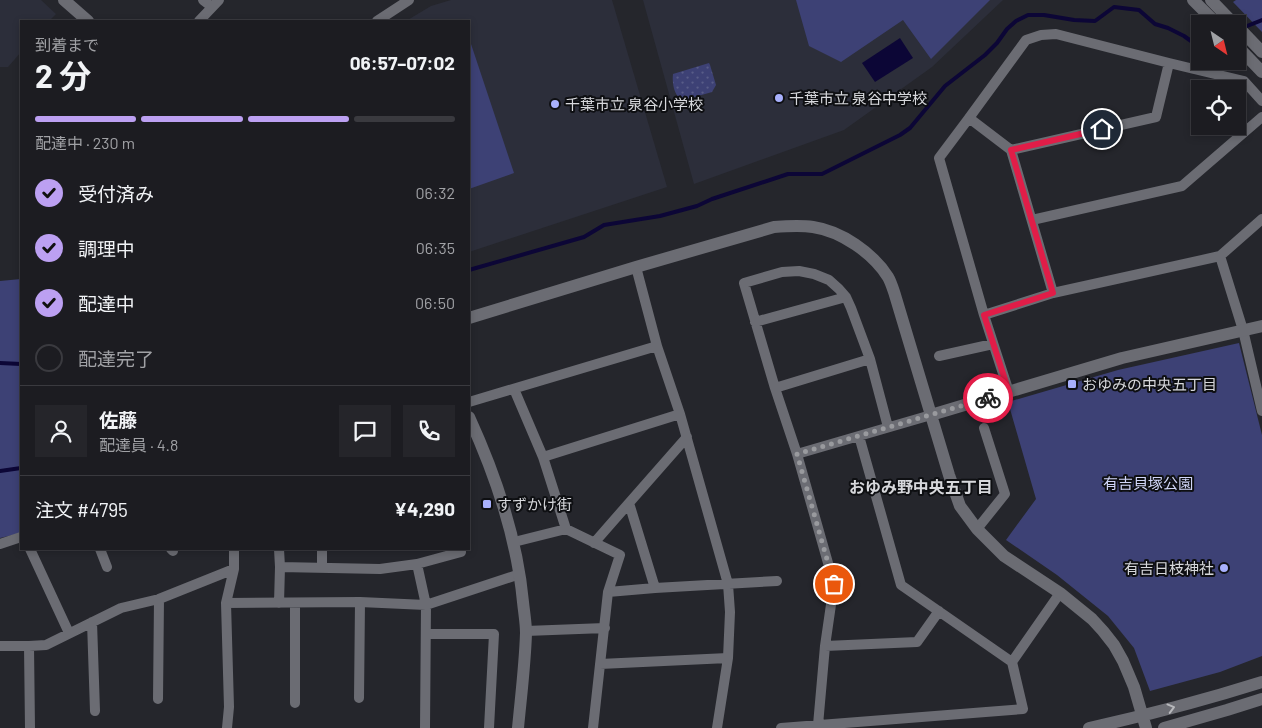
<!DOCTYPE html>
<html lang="ja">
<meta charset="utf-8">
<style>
body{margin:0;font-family:Barlow,"Noto Sans JP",sans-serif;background:#25252a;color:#f1f3f6;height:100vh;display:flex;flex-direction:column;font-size:19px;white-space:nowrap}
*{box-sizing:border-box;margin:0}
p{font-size:16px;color:#a0a1a5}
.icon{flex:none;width:28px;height:28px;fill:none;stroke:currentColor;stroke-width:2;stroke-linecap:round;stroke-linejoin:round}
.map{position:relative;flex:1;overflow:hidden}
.panel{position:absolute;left:20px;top:20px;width:450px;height:530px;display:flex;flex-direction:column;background:#1c1c21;border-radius:0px;box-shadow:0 2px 8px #0003,0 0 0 1px #3a3a3f}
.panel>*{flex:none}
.needle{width:32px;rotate:145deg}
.controls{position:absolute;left:1191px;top:15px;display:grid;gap:10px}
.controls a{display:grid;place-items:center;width:55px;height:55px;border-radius:0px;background:#1c1c21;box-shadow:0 2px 8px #0003,0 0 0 1px #3a3a3f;font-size:25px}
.pin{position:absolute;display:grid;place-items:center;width:42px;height:42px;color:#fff;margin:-21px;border:2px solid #fff;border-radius:50%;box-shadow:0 1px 5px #0007}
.courier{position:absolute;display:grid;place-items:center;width:50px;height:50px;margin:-25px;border:4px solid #e11d48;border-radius:50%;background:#fff;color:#222;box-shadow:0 1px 6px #0007}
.head em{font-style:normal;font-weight:700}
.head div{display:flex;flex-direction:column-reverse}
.head{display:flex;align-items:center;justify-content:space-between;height:85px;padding:0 15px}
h1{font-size:32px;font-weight:700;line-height:38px}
.bar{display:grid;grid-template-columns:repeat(4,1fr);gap:8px 5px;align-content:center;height:60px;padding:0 15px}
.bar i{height:6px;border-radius:4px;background:#3a3a3f}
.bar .on{background:#bca0f2}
.bar p{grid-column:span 4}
.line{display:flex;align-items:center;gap:12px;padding:0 15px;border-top:1px solid #3a3a3f}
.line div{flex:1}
.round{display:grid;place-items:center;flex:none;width:52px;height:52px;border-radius:0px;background:#25252a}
ol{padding:0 15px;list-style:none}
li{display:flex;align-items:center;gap:15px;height:55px}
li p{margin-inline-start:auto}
li .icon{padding:5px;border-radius:50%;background:#bca0f2;color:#111;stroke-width:4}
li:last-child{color:#a0a1a5}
li i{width:28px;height:28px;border:2px solid #3a3a3f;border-radius:50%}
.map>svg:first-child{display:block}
.built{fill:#2c2e3a}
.grass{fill:url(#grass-dots)}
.park{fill:#3d4175}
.water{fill:#0c0636}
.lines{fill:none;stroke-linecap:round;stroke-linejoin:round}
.stream{stroke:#0c0636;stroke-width:4}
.minor{stroke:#6b6c73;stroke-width:10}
.tertiary{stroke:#6b6c73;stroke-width:12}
.oneway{stroke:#b7b8bc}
.done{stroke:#999a9e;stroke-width:5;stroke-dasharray:0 9}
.route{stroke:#e11d48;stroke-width:6}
.poi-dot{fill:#a8b0fc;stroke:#0e0f12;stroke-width:2}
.labels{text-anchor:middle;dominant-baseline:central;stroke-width:4;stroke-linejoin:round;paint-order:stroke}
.poi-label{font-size:15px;fill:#d7d8dc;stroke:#0e0f12;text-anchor:start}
.park-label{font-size:15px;fill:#d1d6f8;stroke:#0e0f12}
.neighbourhood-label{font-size:16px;font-weight:bold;fill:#d7d8dc;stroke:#0e0f12}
</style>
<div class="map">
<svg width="1262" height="728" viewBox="0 0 1262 728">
<defs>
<pattern id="grass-dots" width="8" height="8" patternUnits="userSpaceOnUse" patternTransform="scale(1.25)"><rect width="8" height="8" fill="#3d4175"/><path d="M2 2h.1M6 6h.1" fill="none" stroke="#585c88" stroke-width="1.8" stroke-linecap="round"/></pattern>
</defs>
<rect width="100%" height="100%" fill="#25262c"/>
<path class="built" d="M0,0H41L56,14L49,21H21V52L8,67H0Z
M451,0H612L667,187L469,252V21H406L431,6Z
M643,0H1003L932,67L844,130L694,184Z"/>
<path class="grass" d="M709,63L710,65L716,85L712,92L684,100C674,98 672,83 673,74Z"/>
<path class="park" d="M796,0H990L931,59L903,20L841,62L809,46Z
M1236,0H1262V32L1233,2Z
M469,38L514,173L469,189Z
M21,279V533L0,538V281Z
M1239,343L1262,435V656L1220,672L1150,691L1134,648L1108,616L1057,575L1006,540L1036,499L1008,402L1118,370Z"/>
<path class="water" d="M900,38L913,58L875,82L862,63Z"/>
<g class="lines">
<path class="stream" d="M1242,28L1262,20
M469,270L584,237L604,225L660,216L697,206L712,199L788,174H822L900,135L910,128L945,86L985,55L997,43L1007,29L1016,21L1028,15H1044L1074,20L1095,21L1114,7L1139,10L1155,24L1168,28L1184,36L1191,41L1200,43
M0,363L21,364
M0,471L21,468"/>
<path class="minor" d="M203,0L212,7
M199,21L219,0
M377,21L409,0
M969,118L1026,40L1041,35L1056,34L1169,63L1244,81L1262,101
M1011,150L1156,117L1169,63
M1032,220L1182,186L1262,117
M1220,256L1243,330L1262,411
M636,267L657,346L680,414L728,584L730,612L728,658L717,728
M1053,293L1011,150L969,118L939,158L984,315L1053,293L1220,256L1262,219
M984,315L1009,392
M755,322L846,297
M939,356L993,344
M775,388L870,359
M514,389L543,457L566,529L620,555L608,592L593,728
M469,402L657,346
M859,436L901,585L1012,662
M797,454L931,415
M543,457L680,414
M977,529L1005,494L984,428
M514,542L566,529
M594,543L629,503
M0,544L21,537
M30,549L69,633
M100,549L107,567
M171,549L173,551
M279,549L280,567L279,603
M280,567L380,569L417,564
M322,568V549
M655,588L629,503L687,437
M608,592L655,588L777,581
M226,603L234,569V549
M92,622L95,711
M526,631L605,628
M426,634H494L489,728
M0,646H29L46,645L121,608L159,599L234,569
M29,646L30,728
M825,646L917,642L939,611
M600,664L728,658
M359,698L360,602
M158,699L159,599
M295,703V603
M818,725L825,646L834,584L797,454L775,388L744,283L782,272L799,271L814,274L829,280L839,289L846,297L851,308L870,359L888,427
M227,728L229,707L226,603L360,602L426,605L520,574
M425,728L426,605L417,564L461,552L460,549
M781,728L1023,709L1012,662L1060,593"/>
<path class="tertiary" d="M64,0L88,21
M1193,0L1217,24
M1211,0L1234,24
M1238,27L1262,52
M1238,47L1262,72
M469,318L636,267L774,227C787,226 800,225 813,227C841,231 873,253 888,277C891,282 893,289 895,295L949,475L960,506L977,529L1004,556L1060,593L1092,619L1103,631L1114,645L1123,661L1134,687L1146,728
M931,415L1122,358L1262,326
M469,417C496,476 517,537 523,602C524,612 526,623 526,633C525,665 521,696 518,728
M1089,728C1148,715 1205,700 1262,682
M1164,728L1227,710L1262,699"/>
</g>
<defs><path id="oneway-chevron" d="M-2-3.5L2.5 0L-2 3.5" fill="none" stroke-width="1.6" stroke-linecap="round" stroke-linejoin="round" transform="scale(1.25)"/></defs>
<use class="oneway" href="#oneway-chevron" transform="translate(1171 708) rotate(-15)"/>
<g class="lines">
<path class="done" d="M834,584L797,454L988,398"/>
<path class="route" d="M988,398L1009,392L984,315L1053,293L1011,150L1102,129"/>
</g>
<g class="poi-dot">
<circle cx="779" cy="98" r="5"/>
<circle cx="555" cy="104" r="5"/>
<rect x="1067" y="379" width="10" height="10" rx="2.5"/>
<rect x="482" y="499" width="10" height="10" rx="2.5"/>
<circle cx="1224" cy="568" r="5"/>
</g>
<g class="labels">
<g class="poi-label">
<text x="789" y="98">千葉市立 泉谷中学校</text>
<text x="565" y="104">千葉市立 泉谷小学校</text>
<text x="1082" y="384">おゆみの中央五丁目</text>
<text x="497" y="504">すずかけ街</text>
<text x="1214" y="568" text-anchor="end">有吉日枝神社</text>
</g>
<g class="park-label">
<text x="1148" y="483">有吉貝塚公園</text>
</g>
<g class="neighbourhood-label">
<text x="921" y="486">おゆみ野中央五丁目</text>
</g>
</g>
</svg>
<div class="controls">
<a><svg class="needle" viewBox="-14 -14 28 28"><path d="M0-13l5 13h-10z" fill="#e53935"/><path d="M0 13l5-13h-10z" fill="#a0a1a5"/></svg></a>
<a><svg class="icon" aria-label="locate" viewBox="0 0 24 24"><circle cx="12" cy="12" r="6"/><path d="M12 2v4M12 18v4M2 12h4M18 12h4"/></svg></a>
</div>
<div class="pin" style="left:834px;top:584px;background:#ea580c"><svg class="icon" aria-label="bag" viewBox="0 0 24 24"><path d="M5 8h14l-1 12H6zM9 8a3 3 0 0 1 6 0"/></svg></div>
<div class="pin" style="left:1102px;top:129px;background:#1f2937"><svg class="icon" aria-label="home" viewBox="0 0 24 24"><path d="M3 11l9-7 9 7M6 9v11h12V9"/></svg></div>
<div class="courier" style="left:988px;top:398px"><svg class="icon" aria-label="bike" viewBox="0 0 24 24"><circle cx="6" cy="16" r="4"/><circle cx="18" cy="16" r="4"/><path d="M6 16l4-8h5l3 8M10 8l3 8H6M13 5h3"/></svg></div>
<section class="panel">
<div class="head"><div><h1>2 分</h1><p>到着まで</p></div><em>06:57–07:02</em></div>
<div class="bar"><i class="on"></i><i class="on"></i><i class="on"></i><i></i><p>配達中 · 230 m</p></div>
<ol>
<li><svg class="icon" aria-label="check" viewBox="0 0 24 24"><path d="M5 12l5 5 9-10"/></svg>受付済み<p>06:32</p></li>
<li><svg class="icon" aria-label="check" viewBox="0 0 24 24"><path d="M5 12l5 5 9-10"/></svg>調理中<p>06:35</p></li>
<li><svg class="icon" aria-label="check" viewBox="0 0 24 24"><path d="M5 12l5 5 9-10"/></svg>配達中<p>06:50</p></li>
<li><i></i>配達完了</li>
</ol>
<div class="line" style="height:90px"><a class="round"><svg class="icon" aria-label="person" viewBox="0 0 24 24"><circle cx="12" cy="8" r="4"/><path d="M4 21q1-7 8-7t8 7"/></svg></a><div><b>佐藤</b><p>配達員 · 4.8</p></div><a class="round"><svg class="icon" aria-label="chat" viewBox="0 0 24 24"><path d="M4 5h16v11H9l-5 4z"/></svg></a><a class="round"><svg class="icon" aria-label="phone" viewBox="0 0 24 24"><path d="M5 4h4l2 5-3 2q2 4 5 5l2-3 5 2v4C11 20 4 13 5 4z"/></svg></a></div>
<div class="line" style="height:65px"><div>注文 #4795</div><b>¥4,290</b></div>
</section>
</div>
